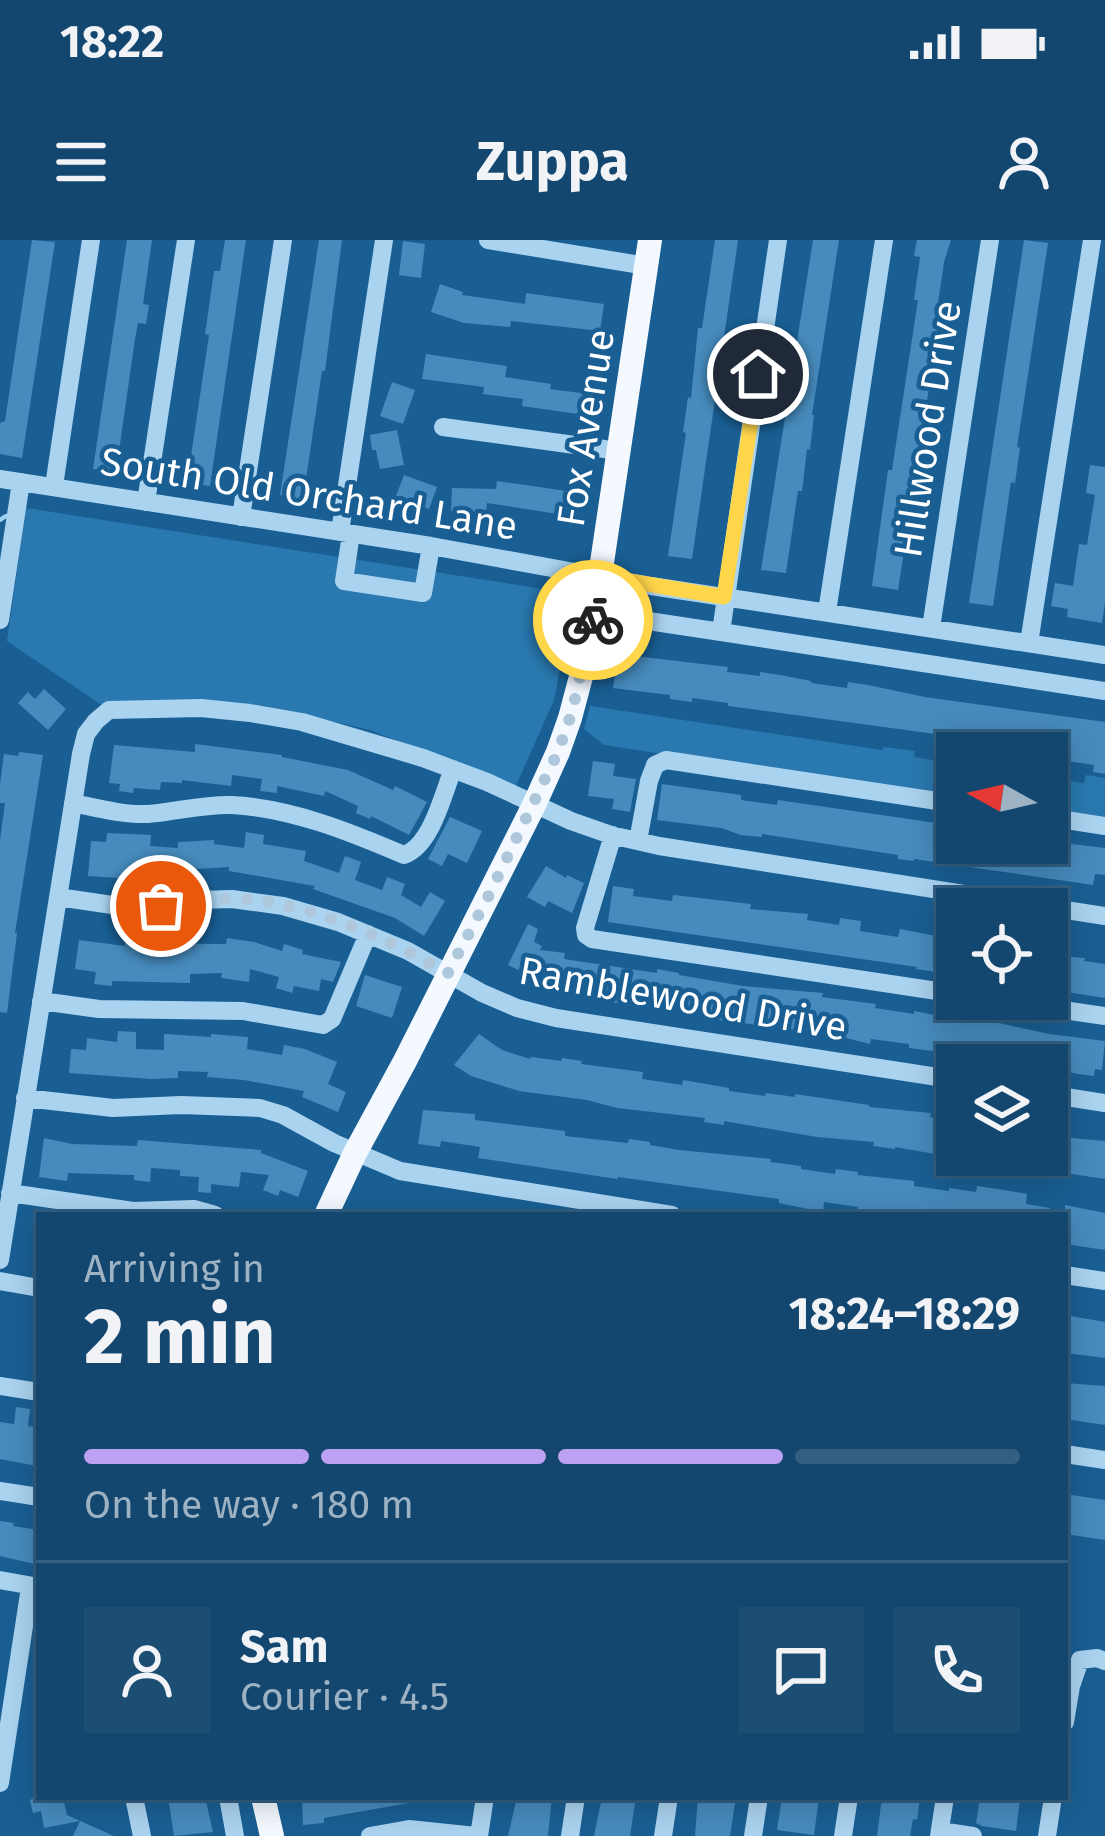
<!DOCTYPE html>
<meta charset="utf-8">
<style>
body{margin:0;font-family:"Fira Sans",sans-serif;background:#1c4e74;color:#f1f3f6;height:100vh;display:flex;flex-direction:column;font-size:45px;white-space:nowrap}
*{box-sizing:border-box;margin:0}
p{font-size:39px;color:#9db2c3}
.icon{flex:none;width:66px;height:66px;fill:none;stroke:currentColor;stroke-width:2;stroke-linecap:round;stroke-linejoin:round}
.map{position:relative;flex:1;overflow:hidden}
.details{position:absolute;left:36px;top:972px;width:1032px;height:588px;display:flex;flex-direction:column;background:#13476f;border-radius:0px;box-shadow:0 6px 30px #0003,0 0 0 3px #325f82}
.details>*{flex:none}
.needle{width:78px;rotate:278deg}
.fabs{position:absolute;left:936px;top:492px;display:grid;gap:24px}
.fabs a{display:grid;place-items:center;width:132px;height:132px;border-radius:0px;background:#13476f;box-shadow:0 6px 30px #0003,0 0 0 3px #325f82;font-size:60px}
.pin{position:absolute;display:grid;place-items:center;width:102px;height:102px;color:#fff;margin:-51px;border:6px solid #fff;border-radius:50%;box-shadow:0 3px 12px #0007}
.courier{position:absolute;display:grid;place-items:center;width:120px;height:120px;margin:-60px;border:9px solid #ffd54a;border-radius:50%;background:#fff;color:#222;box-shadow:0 3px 15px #0007}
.overview em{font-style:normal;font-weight:700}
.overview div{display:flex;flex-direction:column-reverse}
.overview{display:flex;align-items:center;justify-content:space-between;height:204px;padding:0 48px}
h1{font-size:78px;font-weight:700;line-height:90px}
.bar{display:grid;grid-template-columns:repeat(4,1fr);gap:18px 12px;align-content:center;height:144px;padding:0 48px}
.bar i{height:15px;border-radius:9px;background:#325f82}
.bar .active{background:#bca0f2}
.bar p{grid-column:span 4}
.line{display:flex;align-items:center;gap:30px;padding:0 48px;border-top:3px solid #325f82}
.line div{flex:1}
.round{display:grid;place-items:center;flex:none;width:126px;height:126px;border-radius:0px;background:#1c4e74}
.status{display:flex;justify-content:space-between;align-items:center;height:84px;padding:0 60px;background:#13476f;direction:ltr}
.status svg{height:33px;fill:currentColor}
header{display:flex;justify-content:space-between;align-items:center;height:156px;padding:0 48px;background:#13476f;font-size:54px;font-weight:700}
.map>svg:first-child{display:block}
.green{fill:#2979b0}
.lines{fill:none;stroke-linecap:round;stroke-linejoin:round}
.stream{stroke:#9dd0f2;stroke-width:4.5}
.building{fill:#468bbd}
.minor{stroke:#aad3f0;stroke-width:18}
.major{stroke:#f3f9ff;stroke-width:24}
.done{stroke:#aec7da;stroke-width:12;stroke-dasharray:0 21.6}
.route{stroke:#ffd54a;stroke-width:15}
.labels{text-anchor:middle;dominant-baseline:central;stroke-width:9;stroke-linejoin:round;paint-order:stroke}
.street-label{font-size:39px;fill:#fff;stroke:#195f94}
</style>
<div class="status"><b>18:22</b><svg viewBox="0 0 49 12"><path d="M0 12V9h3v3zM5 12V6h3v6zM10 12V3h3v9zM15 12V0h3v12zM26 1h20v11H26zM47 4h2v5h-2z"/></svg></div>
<header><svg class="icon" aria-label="menu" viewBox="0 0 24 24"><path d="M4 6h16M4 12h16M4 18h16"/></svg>Zuppa<svg class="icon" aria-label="person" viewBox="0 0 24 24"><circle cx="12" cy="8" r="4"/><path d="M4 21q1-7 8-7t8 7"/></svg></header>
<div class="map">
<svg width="1105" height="1596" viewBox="0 0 1105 1596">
<rect width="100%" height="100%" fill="#195f94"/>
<path class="green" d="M26,268L575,354L554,460L515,548L370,490L261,465L109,470L7,401Z
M590,466L882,510L884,507L915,511L914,517L957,524V559L604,505L584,489Z
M1086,535L1105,538V582L1047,573V538L1084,543Z"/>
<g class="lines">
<path class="stream" d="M0,280L6,276"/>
</g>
<path class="building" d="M32,0L55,2L22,218L0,214V183L5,181Z
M127,0H152L143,64L149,65L146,84L138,83L135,99L116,232L93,229Z
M225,0H246L210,246L187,243L209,95L205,94L214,31H220Z
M319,0H342L325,131H322L303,259L280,255Z
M715,0H738L692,319L668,316L686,193L683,192L688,157L691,158L698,88H702Z
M813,0H839L812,175H814L810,210L807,209L802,251H798L786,333L761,330Z
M917,0H951L944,22L937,70H941L898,350L872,346L888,230H892L918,60H914L920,17L914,16Z
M1024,0L1048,3L1017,207L1020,208L1015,243L1011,242L993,366L969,363Z
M403,1L425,4L421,38L399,35Z
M440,44L463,52L462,55L525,64L526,53L604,64L600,91L511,81L510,87L464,83L431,72Z
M426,114L507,126L505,137L551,144L550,149L588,154L585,175L522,166L523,159L483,154L484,147L422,139Z
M392,142L415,150L403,184L380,176Z
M397,190L404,225L380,229L376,210H372L370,195Z
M1090,225L1105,227V363L1102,383L1067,377L1068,369L1051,366L1055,343L1073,346L1079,304L1087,305L1095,255L1086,253Z
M404,235L437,247L429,269L396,256Z
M497,241L573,252L569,284L557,282L558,274L487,263L486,273L451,271L452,248L496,249Z
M618,414L728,427L727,432L760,436V432L780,435L811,441V443L847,448L848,442L868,445L925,457L1105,482V534L1093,532L1094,525L1067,521V518L1047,513L928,493L728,466V463L692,458V462L670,459V455L613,448Z
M44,449L66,469L48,490L18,463L28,452L35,459Z
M195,504L282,515V517L348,530L393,550L395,546L427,562L409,595L371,576L370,579L356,573L358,566L325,551L324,556L277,546V553L260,551L262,539L232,535L231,546L182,540V543L161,542L160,550L134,548L133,553L119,551L120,544L109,543L114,505L195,512Z
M19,512L43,515L15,693H17L7,773L0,772V600L5,563H0V544L4,514L18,516Z
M593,521L615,524L613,536L636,539L630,572L612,569L614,559L588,556Z
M662,544L741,555V560L777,565L778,560L957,586V603L1047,601L1105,608V635L1095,634L1093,645L914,619V621L898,619V615L762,594V597L741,595L721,588L657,580Z
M450,577L482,591L467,623L448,614L442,626L428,619Z
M246,592L264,595L263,604L306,611L304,621L339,633L345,616L361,622L355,640L382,650L387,637L405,644L401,655L421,667L430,652L445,661L424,696L395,678L313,649L315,646L229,631V627L165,631V641L88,636L91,601L106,602L107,593L151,595L150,606L178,608V602L214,600V604L244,608Z
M546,626L566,638L567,635L584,643L572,673L548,661L545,667L527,657Z
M613,646L634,649L633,656L672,661L673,655L700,658L751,664L750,669L808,674L807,680L839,685L840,678L861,681L860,691L898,697L900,689L957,700V735L916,729L917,727L608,682Z
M528,684L538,689L534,702L542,706L540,710L565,713L564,719L657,733V729L679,733V735L743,746L823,753L822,757L876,764L875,768L914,774V771L971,782V777L1049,794L1105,801L1102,830L1095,829L1094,836L1078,834L1053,829V825H1023L1024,819L988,814L987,821L965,817V815L909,808V804L871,799L870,804L830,794L711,779V775L682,771L683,764L648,759L646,767L597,760L598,758L538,747L539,740L508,725Z
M227,698L254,702L282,711L284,704L303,710L302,714L341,722L333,742L321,739L319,751L294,746L292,753L276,748L279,737L250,729L249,742L221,738L222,733L190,734V743L112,741V746L94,744L96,732L75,729L79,700L125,706V703L226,704Z
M1047,715L1085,718L1084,721L1105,724V758L1047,749Z
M365,735L402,747L392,778L356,766Z
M118,791L136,792V809L164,810V794L211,797V794L248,797L247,809L282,815L284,805L305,809L337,822L328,844L346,852L338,872L302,857L304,851L244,840L207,837L208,832L178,831V838L151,839L69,833L71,809L86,810L87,798L117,802Z
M479,794L502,810L530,819L531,817L561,821L562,818L582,821L581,824L643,832L642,839L682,845L683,840L729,848V851L765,856L766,853L795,857V854L869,865V867L931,873L930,877L952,880L950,892L956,893L952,917L895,907V909L873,906L874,902L817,897L724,881V885L704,882L705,878L617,868L587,860L519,851L471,836L454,825Z
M423,870L475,874V880L565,891V896L628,903L629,899L650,902V905L679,910L771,919L770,922L801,926V929L835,934L836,929L858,932V935L914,941V946L949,951V948L976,952L977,946L998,949L1027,954L1026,964L1050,968L1049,975H878L857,972L858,967L824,962L823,972L779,963V959L618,937L617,939L478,918L480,907L441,901L440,907L418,904Z
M1050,896L1105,901V939L1065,933L1064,935L986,922L987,915H1047Z
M44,898L72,904L137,906L138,900L261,910V913L308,931L298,957L280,950L278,956L263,950L269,935L241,932L239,947L211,944V953L198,952L199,937L180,936V930L151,928L150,942L134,940V935L68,933L67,941L39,937Z
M1065,965L1105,973V1010L1065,1004Z
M1071,1076L1105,1082V1118L1066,1113Z
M1065,1143L1105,1146V1185L1065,1179Z
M16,1167L30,1169L28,1186L39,1188L37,1226L0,1219V1182L14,1184Z
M1065,1254L1105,1260V1300L1065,1294Z
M0,1281L14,1283L13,1286L39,1290V1325L0,1316Z
M36,1557H63L67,1575L114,1596H73L80,1581L44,1588L41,1571L33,1573L30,1560Z
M168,1557H205L213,1592L174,1596Z
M302,1557H409V1563L324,1578V1583L303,1585Z
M517,1557H552L548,1596H508Z
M602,1557H636L630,1596H594Z
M698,1557H736L730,1596H695Z
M782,1557H819L814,1595L777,1590Z
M882,1557H920L917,1580L913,1579L910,1596H877Z
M980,1557L1020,1559L1016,1591L982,1586L976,1583Z"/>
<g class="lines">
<path class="minor" d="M488,0L647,26
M778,0L721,392L1105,451
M443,187L619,211
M0,239L431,306L651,346L1105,415
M54,246L91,0
M146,262L186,0
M241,277L283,0
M340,292L384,0
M351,294L344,341L423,353L431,306
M827,372L884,0
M635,379L721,392
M0,380L21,242
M931,388L990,0
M1029,403L1092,0
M73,563C97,568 123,575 148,574C176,572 203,564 232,565C291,568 350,592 404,615C431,606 443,555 453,529
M1047,577L1105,586
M613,595L585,688L586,695L592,699L957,754
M638,601L649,541L655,525L666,520L957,564
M58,657L146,670L197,660L232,659L283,666L338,682L408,711L482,753L517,768L556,778L957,840
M987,759L1105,776
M41,761L99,769L243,771L323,785L332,779L368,694
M1047,854L1105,863
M25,858L113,868L181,865L260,868L283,875L334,903L400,931L672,975
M10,953L133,971L194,969L215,975
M0,1020L81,514L86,494L96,481L109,470L201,468L250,473L302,482L423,518L487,542L571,581L611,595L659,606L1105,676
M1065,1035L1105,1041
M0,1041L39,1048
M0,1146L39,1152
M1065,1214L1105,1220
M0,1251L39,1257
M0,1340L39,1347
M1065,1482L1071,1446L1080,1420L1097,1418L1105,1421
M0,1543L30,1347
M134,1557L142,1596
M228,1557L235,1596
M940,1591L973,1596
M370,1596L409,1589L476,1596
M479,1596L485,1557
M570,1596L576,1557
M663,1596L669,1557
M753,1596L759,1557
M843,1596L849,1557
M939,1596L945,1557
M1047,1596L1053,1557"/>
<path class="major" d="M326,975L355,913L405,821L534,565L558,512L570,478L587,414L600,336L650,0
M263,1557L272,1596"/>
</g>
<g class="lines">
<path class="done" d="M161,666C192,661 224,656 255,660C322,669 390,700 448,733L488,657L558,512L572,472L593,380"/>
<path class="route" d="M593,380L600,336L724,357L758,134"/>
</g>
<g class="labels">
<g class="street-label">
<text transform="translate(586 188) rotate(-81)">Fox Avenue</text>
<text transform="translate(928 189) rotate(-81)">Hillwood Drive</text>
<text transform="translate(309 254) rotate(9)">South Old Orchard Lane</text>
<text transform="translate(683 759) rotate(10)">Ramblewood Drive</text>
</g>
</g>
</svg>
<div class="fabs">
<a><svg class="needle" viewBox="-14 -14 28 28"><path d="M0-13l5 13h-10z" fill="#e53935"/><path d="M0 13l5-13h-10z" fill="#9db2c3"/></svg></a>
<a><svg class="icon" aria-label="locate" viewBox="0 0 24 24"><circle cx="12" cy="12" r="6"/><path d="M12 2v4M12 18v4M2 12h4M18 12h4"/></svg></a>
<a><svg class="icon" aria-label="layers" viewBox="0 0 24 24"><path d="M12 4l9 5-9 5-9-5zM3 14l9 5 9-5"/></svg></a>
</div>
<div class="pin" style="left:161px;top:666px;background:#ea580c"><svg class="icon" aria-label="bag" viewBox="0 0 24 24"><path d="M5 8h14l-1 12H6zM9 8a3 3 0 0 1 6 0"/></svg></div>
<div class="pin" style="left:758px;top:134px;background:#1f2937"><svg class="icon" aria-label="home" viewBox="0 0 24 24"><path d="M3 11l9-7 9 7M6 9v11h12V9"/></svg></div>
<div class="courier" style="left:593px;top:380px"><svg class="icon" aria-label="bike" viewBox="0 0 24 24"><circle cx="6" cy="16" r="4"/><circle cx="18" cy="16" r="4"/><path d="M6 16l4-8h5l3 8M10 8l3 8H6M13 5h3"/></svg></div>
<section class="details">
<div class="overview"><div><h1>2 min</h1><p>Arriving in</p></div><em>18:24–18:29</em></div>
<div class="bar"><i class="active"></i><i class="active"></i><i class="active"></i><i></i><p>On the way · 180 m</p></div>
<div class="line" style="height:216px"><a class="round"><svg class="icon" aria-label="person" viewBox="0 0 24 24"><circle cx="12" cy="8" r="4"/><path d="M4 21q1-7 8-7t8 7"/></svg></a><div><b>Sam</b><p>Courier · 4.5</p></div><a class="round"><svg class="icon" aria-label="chat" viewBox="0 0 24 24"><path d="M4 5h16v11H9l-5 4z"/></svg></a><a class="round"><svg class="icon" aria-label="phone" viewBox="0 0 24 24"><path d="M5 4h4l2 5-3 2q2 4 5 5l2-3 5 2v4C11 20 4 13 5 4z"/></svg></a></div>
</section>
</div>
